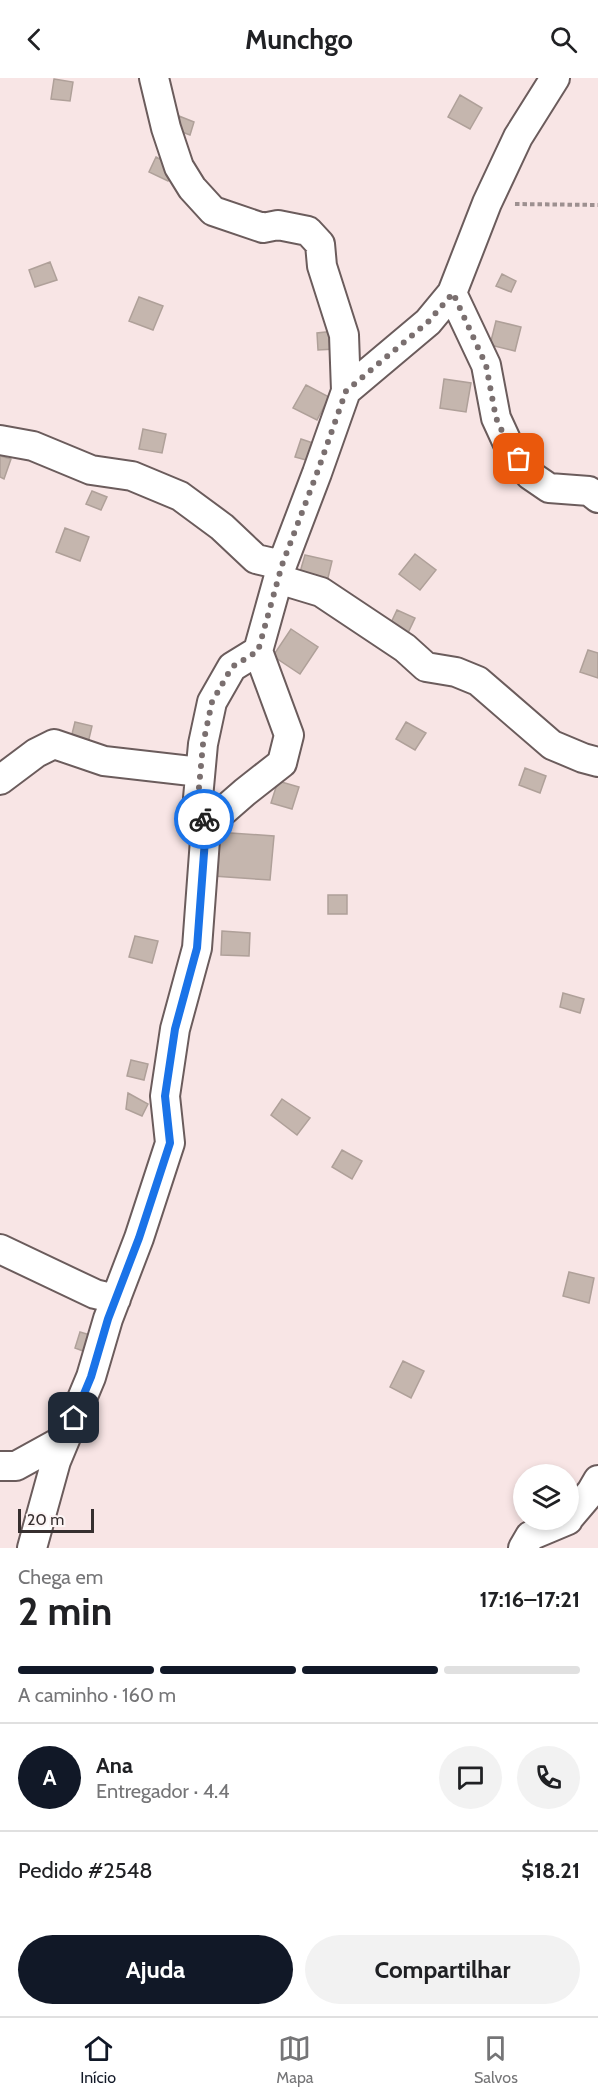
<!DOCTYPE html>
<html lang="pt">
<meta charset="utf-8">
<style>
body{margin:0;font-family:Cabin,sans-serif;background:#f2f2f2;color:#202124;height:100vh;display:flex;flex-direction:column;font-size:22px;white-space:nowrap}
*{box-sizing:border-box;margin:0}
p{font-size:20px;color:#757577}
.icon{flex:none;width:33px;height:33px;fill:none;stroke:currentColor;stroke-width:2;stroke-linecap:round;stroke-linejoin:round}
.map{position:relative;height:1470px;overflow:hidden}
.sheet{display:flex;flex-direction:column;background:#fff;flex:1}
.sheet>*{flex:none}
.buttons{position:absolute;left:513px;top:1386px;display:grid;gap:12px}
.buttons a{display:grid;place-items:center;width:66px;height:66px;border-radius:50%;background:#fff;box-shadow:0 3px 9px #0003;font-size:30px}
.scale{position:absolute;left:18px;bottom:15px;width:76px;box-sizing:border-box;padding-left:6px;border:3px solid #362f2f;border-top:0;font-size:16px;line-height:21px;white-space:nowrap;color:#362f2f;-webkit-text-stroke:4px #fdf5f5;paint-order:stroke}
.pin{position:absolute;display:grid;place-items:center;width:51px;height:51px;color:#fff;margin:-26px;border-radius:12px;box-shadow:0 3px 9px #0006}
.courier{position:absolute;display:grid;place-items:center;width:60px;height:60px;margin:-30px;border:4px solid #1a73e8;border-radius:50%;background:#fff;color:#222;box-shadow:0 2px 8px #0007}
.head em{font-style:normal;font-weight:800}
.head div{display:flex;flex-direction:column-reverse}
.head{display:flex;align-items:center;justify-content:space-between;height:102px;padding:0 18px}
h1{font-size:39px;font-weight:800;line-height:45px}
.bar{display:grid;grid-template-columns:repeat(4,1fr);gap:9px 6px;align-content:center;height:72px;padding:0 18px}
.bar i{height:8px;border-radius:4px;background:#e0e0e0}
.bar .current{background:#111827}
.bar p{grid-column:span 4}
.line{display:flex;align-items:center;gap:15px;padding:0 18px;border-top:2px solid #e0e0e0}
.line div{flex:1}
.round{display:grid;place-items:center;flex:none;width:63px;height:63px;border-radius:32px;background:#f2f2f2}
.cta{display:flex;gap:12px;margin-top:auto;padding:12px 18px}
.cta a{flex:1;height:69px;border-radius:36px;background:#111827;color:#fff;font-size:24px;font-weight:800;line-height:69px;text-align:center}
.cta a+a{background:#f2f2f2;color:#202124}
header{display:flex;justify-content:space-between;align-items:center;height:78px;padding:0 18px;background:#fff;font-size:27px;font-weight:800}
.menu{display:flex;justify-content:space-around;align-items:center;height:84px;border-top:2px solid #e0e0e0;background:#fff;font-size:16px;color:#757577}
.menu a{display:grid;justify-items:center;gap:3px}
.menu .current{color:#111827}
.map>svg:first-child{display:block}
.building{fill:#c5b6ae;stroke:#afa099;stroke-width:1.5}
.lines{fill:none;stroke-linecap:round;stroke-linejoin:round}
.street-casing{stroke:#6b5c5c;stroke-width:32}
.path{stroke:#9d9090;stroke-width:4;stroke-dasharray:4.5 3;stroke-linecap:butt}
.street{stroke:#fff;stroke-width:28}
.done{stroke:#7a6f6f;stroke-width:6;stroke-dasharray:0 10.8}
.route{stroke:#1a73e8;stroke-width:8}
</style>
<header><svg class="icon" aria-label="back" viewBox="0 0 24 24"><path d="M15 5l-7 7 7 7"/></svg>Munchgo<svg class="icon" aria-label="search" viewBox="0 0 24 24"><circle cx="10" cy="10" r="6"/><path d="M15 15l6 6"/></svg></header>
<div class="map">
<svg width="598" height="1470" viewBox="0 0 598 1470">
<rect width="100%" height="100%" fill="#f8e5e5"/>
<path class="building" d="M54,1L73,4L70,23L51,21Z
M460,17L482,30L470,51L448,39Z
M179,38L194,44L190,57L174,51Z
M156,79L175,89L168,103L149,94Z
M50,184L57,202L35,209L29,192Z
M502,196L516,203L511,214L496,208Z
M139,219L163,228L153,252L129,243Z
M496,243L521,249L515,273L490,267Z
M334,253L335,271L318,272L317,255Z
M444,301L471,305L466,334L440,330Z
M306,307L329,319L317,342L293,330Z
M143,351L166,356L162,375L139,371Z
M301,361L316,366L310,383L295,379Z
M0,378L11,381L4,401L0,399Z
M92,413L107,419L101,432L86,426Z
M65,450L89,459L80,483L56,474Z
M415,476L436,492L420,512L399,496Z
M305,477L332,483L326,508L298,501Z
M397,532L415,540L407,557L389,549Z
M291,551L318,569L300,596L273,578Z
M588,572L598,575V600L580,594Z
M75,644L92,648L88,665L71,660Z
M406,644L426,655L415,672L396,661Z
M525,690L546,698L540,715L519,707Z
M278,703L299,709L292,731L271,725Z
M216,754L274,758L270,802L213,798Z
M328,817H347V836H328Z
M222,853L250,855L249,878L221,877Z
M135,858L158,863L152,885L129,879Z
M563,915L584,921L580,935L560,929Z
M131,982L148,986L144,1002L127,998Z
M128,1015L148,1026L142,1038L126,1031Z
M282,1021L310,1040L297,1057L271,1037Z
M342,1072L362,1083L352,1101L332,1089Z
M569,1194L594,1200L589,1225L563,1218Z
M80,1254L97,1259L91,1276L75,1270Z
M403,1283L424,1293L411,1320L390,1309Z"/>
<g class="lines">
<g class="street-casing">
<path id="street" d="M154,0L166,50L179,89L192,110L213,133L263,150L278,147L308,153L320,166L322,188L344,257L346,313
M452,215L486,287L496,340L508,366L530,397L549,410L589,413L598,420
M0,362L33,368L91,392L132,398L180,418L222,449L256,481L282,487
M278,501L321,514L405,570L426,589L456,594L478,603L552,667L583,680L598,684
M0,702L36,675L54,666L104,683L200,694
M206,748L198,720L203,666L212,624L232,589L258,573
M0,1171L95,1216L116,1221
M0,1388H16L65,1361
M568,1441L591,1414L598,1402
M32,1470L56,1383L91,1299L108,1241L139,1160L170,1065L165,1018L175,951L197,870L206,748L245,714L282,685L289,657L258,573L282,487L317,395L346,313L428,244L452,215L487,125L518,59L555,0
M523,1470L530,1458L568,1442"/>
</g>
<path class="path" d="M515,126L598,127"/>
<use href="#street" class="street"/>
</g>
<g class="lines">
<path class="done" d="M204,741L198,720L203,666L212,624L232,589L258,573L282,487L317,395L346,313L428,244L453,215L486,287L496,340L508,366L519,381"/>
<path class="route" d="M74,1340L91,1299L108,1241L139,1160L170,1065L165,1018L175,951L197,870L206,748L204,741"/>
</g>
</svg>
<div class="buttons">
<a><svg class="icon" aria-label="layers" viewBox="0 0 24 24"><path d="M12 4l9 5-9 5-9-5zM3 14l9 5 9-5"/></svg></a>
</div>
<div class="scale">20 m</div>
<div class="pin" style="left:519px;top:381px;background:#ea580c"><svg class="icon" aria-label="bag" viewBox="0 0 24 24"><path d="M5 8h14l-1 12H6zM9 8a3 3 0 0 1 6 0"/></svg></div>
<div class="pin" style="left:74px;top:1340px;background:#1f2937"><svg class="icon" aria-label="home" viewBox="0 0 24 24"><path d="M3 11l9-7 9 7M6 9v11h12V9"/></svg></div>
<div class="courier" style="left:204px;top:741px"><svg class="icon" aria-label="bike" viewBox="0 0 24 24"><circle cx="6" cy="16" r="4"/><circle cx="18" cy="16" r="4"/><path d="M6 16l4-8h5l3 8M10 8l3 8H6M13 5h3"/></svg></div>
</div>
<section class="sheet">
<div class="head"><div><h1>2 min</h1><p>Chega em</p></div><em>17:16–17:21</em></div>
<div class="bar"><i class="current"></i><i class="current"></i><i class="current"></i><i></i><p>A caminho · 160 m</p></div>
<div class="line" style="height:108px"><b class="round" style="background:#111827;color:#fff">A</b><div><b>Ana</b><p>Entregador · 4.4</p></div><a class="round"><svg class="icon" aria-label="chat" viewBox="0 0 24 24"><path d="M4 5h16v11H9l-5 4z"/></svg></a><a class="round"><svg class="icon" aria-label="phone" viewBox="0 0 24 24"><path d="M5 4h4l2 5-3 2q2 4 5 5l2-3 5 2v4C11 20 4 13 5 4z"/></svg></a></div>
<div class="line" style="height:78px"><div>Pedido #2548</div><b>$18.21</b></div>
<div class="cta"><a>Ajuda</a><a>Compartilhar</a></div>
</section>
<nav class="menu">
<a class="current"><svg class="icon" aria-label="home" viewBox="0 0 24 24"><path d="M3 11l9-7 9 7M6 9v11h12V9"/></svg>Início</a>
<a><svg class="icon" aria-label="map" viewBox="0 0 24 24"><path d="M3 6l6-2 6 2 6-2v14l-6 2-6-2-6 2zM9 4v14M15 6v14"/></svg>Mapa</a>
<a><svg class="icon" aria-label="saved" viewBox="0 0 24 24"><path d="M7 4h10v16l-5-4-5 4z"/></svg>Salvos</a>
</nav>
